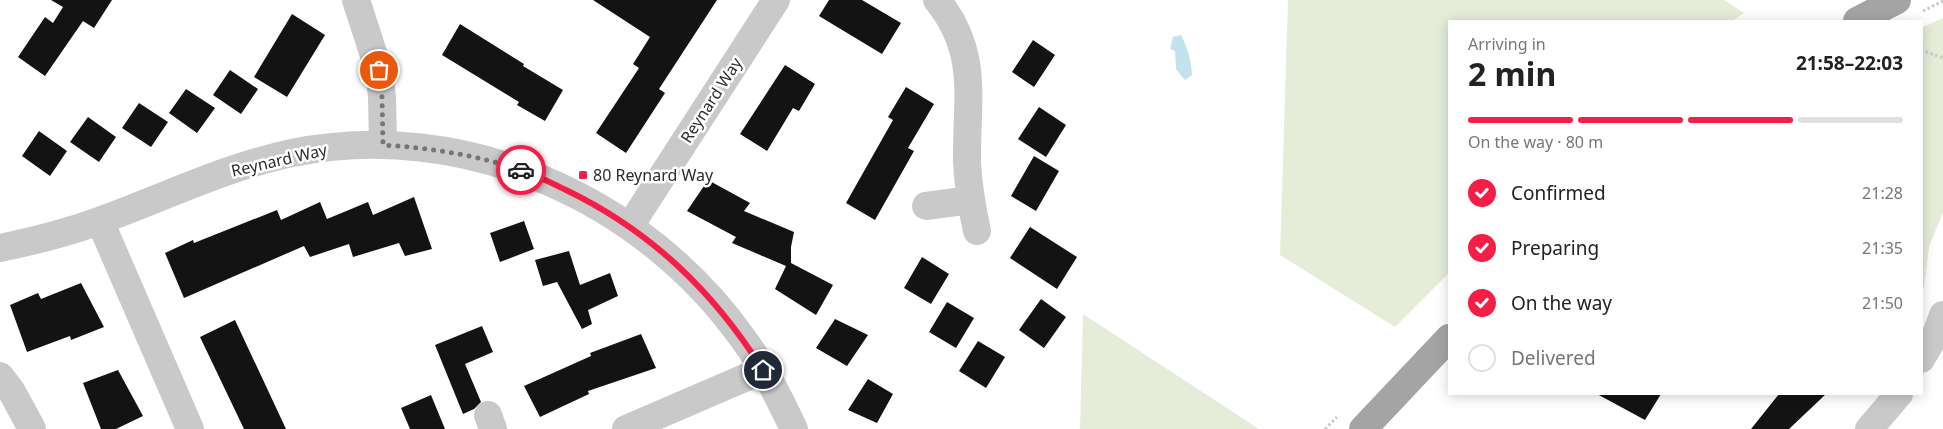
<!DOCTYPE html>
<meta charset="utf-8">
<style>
body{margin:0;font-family:"Noto Sans",sans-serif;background:#f2f2f2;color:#222;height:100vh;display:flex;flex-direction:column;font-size:19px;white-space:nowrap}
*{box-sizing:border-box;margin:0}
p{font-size:16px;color:#767676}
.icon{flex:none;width:28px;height:28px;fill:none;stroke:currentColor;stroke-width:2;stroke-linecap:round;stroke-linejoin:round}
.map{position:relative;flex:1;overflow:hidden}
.panel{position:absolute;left:1448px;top:20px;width:475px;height:375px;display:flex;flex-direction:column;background:#fff;border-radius:0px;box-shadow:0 2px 12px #0003}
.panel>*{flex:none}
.pin{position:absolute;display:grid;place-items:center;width:42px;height:42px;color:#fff;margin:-21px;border:2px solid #fff;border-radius:50%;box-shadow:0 1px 5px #0007}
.courier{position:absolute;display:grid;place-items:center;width:50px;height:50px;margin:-25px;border:4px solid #f41e47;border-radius:50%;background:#fff;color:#222;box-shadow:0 1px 6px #0007}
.head em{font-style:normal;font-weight:700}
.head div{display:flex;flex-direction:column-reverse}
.head{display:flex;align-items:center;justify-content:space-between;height:85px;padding:0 20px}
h1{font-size:32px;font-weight:700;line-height:38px}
.bar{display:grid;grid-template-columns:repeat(4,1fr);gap:8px 5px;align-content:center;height:60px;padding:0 20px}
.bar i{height:6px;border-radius:4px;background:#e0e0e0}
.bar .selected{background:#f41e47}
.bar p{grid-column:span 4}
ol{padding:0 20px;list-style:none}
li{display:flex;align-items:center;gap:15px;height:55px}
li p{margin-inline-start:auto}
li .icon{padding:5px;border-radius:50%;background:#f41e47;color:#fff;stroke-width:4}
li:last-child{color:#767676}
li i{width:28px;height:28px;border:2px solid #e0e0e0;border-radius:50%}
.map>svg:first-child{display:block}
.green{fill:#e5ecd8}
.water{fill:#c2e2ee}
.building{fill:#131313}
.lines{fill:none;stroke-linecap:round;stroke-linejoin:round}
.path{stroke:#c9c9c9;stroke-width:3;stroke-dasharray:2.5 2.5;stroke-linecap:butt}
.minor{stroke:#c9c9c9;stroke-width:28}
.primary{stroke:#a4a4a4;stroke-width:28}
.done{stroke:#767676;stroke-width:5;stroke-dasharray:0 9}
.route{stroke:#f41e47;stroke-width:6}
.poi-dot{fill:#f41e47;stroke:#fff;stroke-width:2}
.labels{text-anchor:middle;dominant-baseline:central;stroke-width:5;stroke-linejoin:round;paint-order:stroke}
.street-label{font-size:16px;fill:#2c2c2c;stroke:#fff}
.poi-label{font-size:16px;fill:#2c2c2c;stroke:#fff;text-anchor:start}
</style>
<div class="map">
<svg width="1943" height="429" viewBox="0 0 1943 429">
<rect width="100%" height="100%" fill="#fff"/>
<path class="green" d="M1288,0H1724L1744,13L1732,21H1449V273L1395,327L1280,255Z
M1943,18V212L1929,247L1924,289L1921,287V28Z
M1083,314L1259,429H1080Z"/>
<path class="water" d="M1181,35C1188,48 1191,60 1192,75L1185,80L1176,69L1175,51L1170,49L1173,37Z"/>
<path class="building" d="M51,0H112L94,28L83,21L45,76L18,57L45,17L53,23L63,7Z
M593,0H717L659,89L665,93L626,153L596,133L639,68L633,64L650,37Z
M829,0H862L901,23L882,54L819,16Z
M292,14L325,35L287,97L254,77Z
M460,24L524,64L523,66L563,90L545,121L517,105L519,102L442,55Z
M1033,40L1055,55L1034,87L1012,72Z
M785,65L815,84L799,111L793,108L767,151L740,134Z
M230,70L258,89L241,114L213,95Z
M906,87L934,104L908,148L914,151L875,220L846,203L893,120L888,117Z
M186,89L215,108L197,133L169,113Z
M139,103L168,122L151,147L122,128Z
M1039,107L1066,125L1046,157L1018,139Z
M88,117L116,137L99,162L70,142Z
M39,131L67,151L50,176L22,156Z
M1034,156L1059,171L1036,211L1011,196Z
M708,180L750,203L744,211L794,232L791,247V263L833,285L816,315L775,289L786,266L732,243L736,237L687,211Z
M414,197L432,249L405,256L399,243L353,257L349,244L310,257L304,246L184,298L165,253L193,240L194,243L277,210L281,220L320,202L327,219L368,202L373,215Z
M524,221L534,249L500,262L490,233Z
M1030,227L1077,257L1057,289L1010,258Z
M569,251L580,285L610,273L618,296L588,310L592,324L582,329L557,282L543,286L535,260Z
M922,257L949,274L931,304L904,288Z
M81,283L104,327L71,340L70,336L27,352L10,305L38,293L41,299Z
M1041,299L1066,317L1044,348L1019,330Z
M947,302L974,318L956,348L929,332Z
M835,319L868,335L847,366L816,348Z
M235,320L286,429H244L200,337Z
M482,326L493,352L465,364L481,402L474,409L463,414L435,345Z
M641,334L656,368L588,391L589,394L540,417L524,386L591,356L590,353Z
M978,341L1005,357L986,388L959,371Z
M118,370L143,416L116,429H101L83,383Z
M868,379L893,394L877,423L848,410Z
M1597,394H1661L1645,420Z
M1779,394H1826L1789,429H1751Z
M431,395L445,429H410L401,408Z"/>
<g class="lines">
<path class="path" d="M1923,11L1943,1
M1921,50L1943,58
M1325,429L1337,417"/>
<path class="minor" d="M356,0L379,71L382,97L383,145
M937,0C980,53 966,100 967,162C968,185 972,208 977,231
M926,206L971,200
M100,221L190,429
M630,226L776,0
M0,248C34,241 66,233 99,221C163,198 225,167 292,153C463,118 644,198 744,340C764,367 779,398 794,429
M1921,359L1937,332L1943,315
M0,376L12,392L32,429
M488,415L493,429
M626,429L763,370
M1869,429L1899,394"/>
<path class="primary" d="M1857,21L1897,0
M1363,429L1449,338"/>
</g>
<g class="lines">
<path class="done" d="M379,70L382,97L383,145C431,148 476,155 521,170"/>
<path class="route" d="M521,170C537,175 551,183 566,190C651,231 713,291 763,370"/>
</g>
<rect class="poi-dot" x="578" y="170" width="10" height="10" rx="2.5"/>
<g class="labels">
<g class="street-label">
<text transform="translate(711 100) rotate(-57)">Reynard Way</text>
<text transform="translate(279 160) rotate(-13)">Reynard Way</text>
</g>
<g class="poi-label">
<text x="593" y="175">80 Reynard Way</text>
</g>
</g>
</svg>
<div class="pin" style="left:379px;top:70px;background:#ea580c"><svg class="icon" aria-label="bag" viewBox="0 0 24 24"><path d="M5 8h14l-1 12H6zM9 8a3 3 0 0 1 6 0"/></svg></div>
<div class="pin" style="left:763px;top:370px;background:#1f2937"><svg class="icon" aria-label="home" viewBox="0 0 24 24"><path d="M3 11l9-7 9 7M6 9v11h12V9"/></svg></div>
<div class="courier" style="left:521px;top:170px"><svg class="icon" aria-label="car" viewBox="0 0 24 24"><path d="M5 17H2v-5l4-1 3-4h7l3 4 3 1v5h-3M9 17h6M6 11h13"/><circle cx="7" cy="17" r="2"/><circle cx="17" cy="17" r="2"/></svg></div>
<section class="panel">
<div class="head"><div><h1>2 min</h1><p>Arriving in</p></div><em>21:58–22:03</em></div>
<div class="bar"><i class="selected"></i><i class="selected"></i><i class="selected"></i><i></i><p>On the way · 80 m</p></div>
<ol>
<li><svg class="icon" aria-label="check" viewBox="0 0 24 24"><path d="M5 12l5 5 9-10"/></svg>Confirmed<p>21:28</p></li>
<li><svg class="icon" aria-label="check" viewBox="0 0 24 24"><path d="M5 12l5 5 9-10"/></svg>Preparing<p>21:35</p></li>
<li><svg class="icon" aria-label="check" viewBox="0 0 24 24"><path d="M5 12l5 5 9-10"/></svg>On the way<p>21:50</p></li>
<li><i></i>Delivered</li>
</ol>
</section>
</div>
